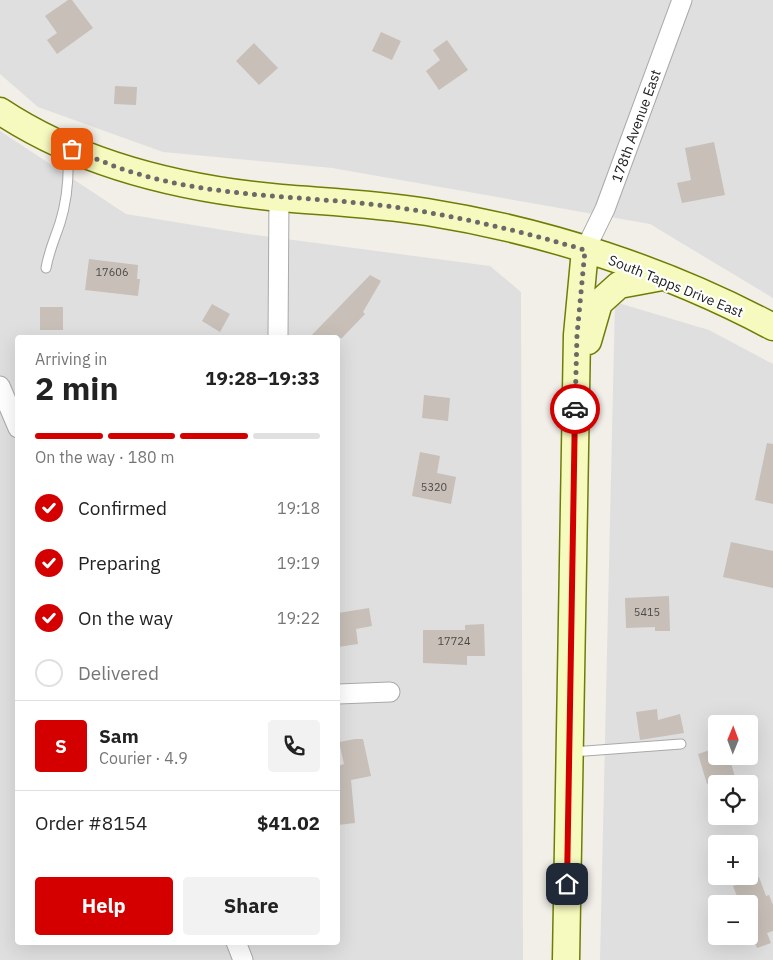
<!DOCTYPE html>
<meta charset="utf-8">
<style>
body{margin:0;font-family:"IBM Plex Sans",sans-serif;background:#f2f2f2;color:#222;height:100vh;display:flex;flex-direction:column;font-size:19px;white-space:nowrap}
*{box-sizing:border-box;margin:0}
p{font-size:16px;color:#767676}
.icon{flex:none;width:28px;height:28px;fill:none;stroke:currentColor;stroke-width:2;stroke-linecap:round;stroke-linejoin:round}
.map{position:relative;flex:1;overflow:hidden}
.sheet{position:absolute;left:15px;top:335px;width:325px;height:610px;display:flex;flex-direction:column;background:#fff;border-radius:5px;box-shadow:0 5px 20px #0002}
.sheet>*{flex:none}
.needle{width:32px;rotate:1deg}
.buttons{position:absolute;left:708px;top:715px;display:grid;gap:10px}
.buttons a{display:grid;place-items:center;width:50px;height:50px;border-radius:5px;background:#fff;box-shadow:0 5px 20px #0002;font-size:25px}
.pin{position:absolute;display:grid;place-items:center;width:42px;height:42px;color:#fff;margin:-21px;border-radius:10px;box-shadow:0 2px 8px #0006}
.courier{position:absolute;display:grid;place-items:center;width:50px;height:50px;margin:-25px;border:4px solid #d40000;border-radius:50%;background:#fff;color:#222;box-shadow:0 1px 6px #0007}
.headline em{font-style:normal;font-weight:800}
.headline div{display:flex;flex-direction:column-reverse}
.headline{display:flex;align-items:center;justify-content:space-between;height:85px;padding:0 20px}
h1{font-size:32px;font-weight:800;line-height:38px}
.bar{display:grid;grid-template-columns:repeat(4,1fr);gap:8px 5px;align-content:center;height:60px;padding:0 20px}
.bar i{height:6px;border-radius:4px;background:#e0e0e0}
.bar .current{background:#d40000}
.bar p{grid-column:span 4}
.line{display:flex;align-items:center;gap:12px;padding:0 20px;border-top:1px solid #e0e0e0}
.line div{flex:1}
.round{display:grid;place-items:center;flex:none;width:52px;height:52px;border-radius:5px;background:#f2f2f2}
ol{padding:0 20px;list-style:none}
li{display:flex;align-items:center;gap:15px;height:55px}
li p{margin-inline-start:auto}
li .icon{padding:5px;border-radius:50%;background:#d40000;color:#fff;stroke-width:4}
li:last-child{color:#767676}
li i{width:28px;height:28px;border:2px solid #e0e0e0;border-radius:50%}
.cta{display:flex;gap:10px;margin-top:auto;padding:10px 20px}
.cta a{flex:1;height:58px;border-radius:5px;background:#d40000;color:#fff;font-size:20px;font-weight:800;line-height:58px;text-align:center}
.cta a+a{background:#f2f2f2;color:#222}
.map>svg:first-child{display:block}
.residential{fill:#e0dfdf;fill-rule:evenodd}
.building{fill:#c7bfb8}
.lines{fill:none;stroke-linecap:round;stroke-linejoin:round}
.lane-casing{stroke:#a9a9a9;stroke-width:11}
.street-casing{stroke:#a9a9a9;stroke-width:21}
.secondary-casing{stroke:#707d05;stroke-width:29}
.lane{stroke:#fff;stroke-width:9}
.street{stroke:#fff;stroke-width:19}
.secondary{stroke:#f7fabf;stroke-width:26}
.done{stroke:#6b6a68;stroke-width:5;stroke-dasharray:0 9}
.route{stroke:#d40000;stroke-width:6}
.labels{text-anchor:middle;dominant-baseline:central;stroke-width:4.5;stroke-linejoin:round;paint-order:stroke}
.number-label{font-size:11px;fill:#4b4948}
.street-label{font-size:14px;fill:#222;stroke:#fff}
</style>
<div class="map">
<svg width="773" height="960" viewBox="0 0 773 960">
<rect width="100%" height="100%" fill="#f2efe9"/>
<path class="residential" d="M0,0H773V298L650,224L332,168L163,152L38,107L0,74Z
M0,131L126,214L248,234L490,266L521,292L523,960H0ZM18,338H338V942H18Z
M615,302L709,330L773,364V960H600ZM716,724H749V756H716ZM716,784H749V816H716ZM716,844H749V876H716ZM716,904H749V936H716Z"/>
<path class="building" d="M68,0H72L93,28L57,54L47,40L57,33L45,16Z
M381,32L401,41L392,60L372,51Z
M447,40L468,70L439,90L426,71L440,60L433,50Z
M254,43L278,68L259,85L236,61Z
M115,86L137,87L136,105L114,104Z
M714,142L725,195L682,203L677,183L691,180L685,148Z
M89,259L138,265L137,279H140L138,296L85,290Z
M370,275L381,281L363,312L365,314L342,338H309Z
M212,304L230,314L220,332L202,321Z
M40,307H63V330H40Z
M424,395L450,398L448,421L422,418Z
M767,443L773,444V504L755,500Z
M420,452L440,456L437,473L456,477L451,504L412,496Z
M731,542L773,551V588L723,577Z
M669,596L670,631H655V627L626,628L625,598Z
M369,608L372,626L356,629L358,644L338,647V613Z
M484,624L485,656H467V665L423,663V630H465V625Z
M657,709L658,720L680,714L684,733L640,740L636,712Z
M355,739H363L371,776L351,780L355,823L338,825V766L344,764L339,742Z
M716,748V756H729L737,784H707L698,754Z
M759,877L766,896L769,895L773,905V931L767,933L771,943L757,948L749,927V904H740L733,886Z"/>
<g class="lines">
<g class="lane-casing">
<path id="lane" d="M46,268C49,251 55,238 60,223C67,201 69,175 68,152
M572,752L681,744"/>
</g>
<g class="street-casing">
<path id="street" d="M585,250L605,209L682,0
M278,338L279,198
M0,386L18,428
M338,694L390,692
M236,942L243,960"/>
</g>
<g class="secondary-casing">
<path id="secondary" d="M0,111C83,166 183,189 281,198C330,202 378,204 427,212C546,231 666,270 773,327
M588,341L599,303L619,285L662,277
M566,960L577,335L585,250"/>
</g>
<use href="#lane" class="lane"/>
<use href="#street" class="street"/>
<use href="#secondary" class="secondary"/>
</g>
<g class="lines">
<path class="done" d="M72,149C95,158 118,169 142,175C219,197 300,196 379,205C449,214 517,230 585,250L577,335L575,409"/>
<path class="route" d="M567,884L575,409"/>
</g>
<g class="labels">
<g class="number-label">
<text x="112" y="272">17606</text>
<text x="434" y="487">5320</text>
<text x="647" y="612">5415</text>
<text x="454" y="641">17724</text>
</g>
<g class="street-label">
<text transform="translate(636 126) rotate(-70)">178th Avenue East</text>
<text transform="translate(676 286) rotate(22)">South Tapps Drive East</text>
</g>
</g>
</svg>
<div class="buttons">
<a><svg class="needle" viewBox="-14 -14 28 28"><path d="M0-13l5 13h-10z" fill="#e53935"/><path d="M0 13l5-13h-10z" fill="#767676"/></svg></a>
<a><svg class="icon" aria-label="locate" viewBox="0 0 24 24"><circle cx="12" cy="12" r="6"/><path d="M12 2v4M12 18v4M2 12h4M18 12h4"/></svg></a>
<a>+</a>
<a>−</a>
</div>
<div class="pin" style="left:72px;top:149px;background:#ea580c"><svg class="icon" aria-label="bag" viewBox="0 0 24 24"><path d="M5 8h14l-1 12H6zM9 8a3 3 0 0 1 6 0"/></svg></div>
<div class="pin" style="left:567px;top:884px;background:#1f2937"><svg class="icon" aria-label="home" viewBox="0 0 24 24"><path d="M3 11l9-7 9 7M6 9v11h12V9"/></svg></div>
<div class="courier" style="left:575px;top:409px"><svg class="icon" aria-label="car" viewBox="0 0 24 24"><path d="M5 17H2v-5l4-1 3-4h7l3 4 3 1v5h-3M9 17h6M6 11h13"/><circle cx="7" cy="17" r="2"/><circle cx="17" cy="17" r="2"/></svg></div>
<section class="sheet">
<div class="headline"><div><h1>2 min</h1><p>Arriving in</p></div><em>19:28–19:33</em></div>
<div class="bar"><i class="current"></i><i class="current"></i><i class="current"></i><i></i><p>On the way · 180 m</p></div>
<ol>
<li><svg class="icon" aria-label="check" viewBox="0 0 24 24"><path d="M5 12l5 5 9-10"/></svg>Confirmed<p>19:18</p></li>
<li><svg class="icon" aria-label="check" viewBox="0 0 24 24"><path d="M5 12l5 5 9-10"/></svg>Preparing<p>19:19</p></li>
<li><svg class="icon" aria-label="check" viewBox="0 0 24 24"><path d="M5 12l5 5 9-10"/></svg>On the way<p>19:22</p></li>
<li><i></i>Delivered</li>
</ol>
<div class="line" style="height:90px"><b class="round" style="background:#d40000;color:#fff">S</b><div><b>Sam</b><p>Courier · 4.9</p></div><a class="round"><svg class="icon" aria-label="phone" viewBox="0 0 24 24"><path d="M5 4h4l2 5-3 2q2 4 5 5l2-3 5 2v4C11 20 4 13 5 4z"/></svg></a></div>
<div class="line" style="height:65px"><div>Order #8154</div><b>$41.02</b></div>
<div class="cta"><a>Help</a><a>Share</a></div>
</section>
</div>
